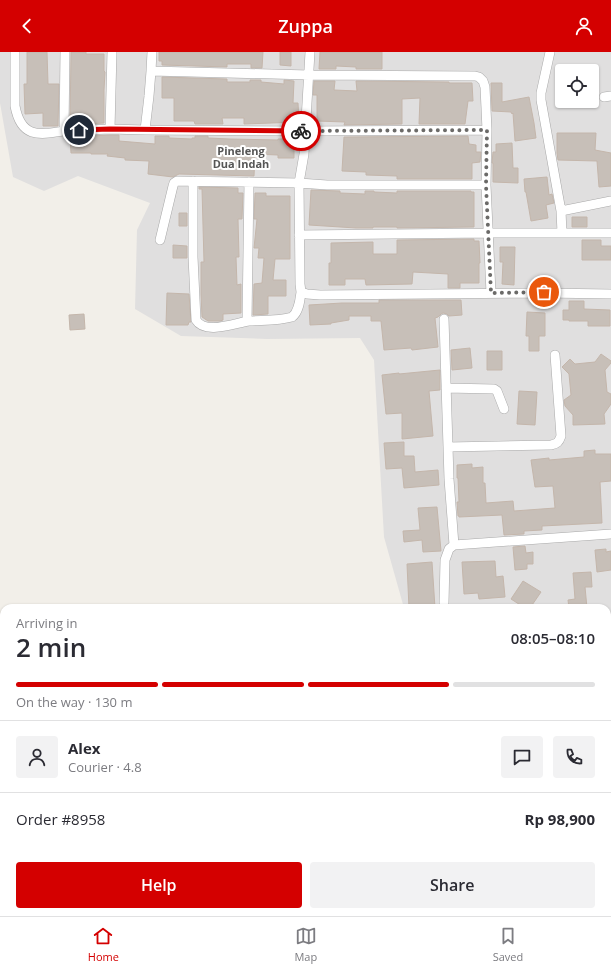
<!DOCTYPE html>
<meta charset="utf-8">
<style>
body{margin:0;font-family:"Open Sans",sans-serif;background:#f2f2f3;color:#2b2b33;height:100vh;display:flex;flex-direction:column;font-size:15px;white-space:nowrap}
*{box-sizing:border-box;margin:0}
p{font-size:13px;color:#7c7c81}
.icon{flex:none;width:22px;height:22px;fill:none;stroke:currentColor;stroke-width:2;stroke-linecap:round;stroke-linejoin:round}
.map{position:relative;flex:1;overflow:hidden}
.side{position:absolute;left:0px;top:552px;width:611px;height:312px;display:flex;flex-direction:column;background:#fff;border-radius:12px 12px 0 0;box-shadow:0 1px 3px #0004}
.side>*{flex:none}
.controls{position:absolute;left:555px;top:12px;display:grid;gap:8px}
.controls a{display:grid;place-items:center;width:44px;height:44px;border-radius:4px;background:#fff;box-shadow:0 1px 3px #0004;font-size:20px}
.pin{position:absolute;display:grid;place-items:center;width:34px;height:34px;color:#fff;margin:-17px;border:2px solid #fff;border-radius:50%;box-shadow:0 1px 4px #0007}
.courier{position:absolute;display:grid;place-items:center;width:40px;height:40px;margin:-20px;border:3px solid #d40000;border-radius:50%;background:#fff;color:#222;box-shadow:0 1px 5px #0007}
.head em{font-style:normal;font-weight:600}
.head div{display:flex;flex-direction:column-reverse}
.head{display:flex;align-items:center;justify-content:space-between;height:68px;padding:0 16px}
h1{font-size:26px;font-weight:600;line-height:30px}
.bar{display:grid;grid-template-columns:repeat(4,1fr);gap:6px 4px;align-content:center;height:48px;padding:0 16px}
.bar i{height:5px;border-radius:3px;background:#e1e1e2}
.bar .current{background:#d40000}
.bar p{grid-column:span 4}
.line{display:flex;align-items:center;gap:10px;padding:0 16px;border-top:1px solid #e1e1e2}
.line div{flex:1}
.round{display:grid;place-items:center;flex:none;width:42px;height:42px;border-radius:4px;background:#f2f2f3}
.button{display:flex;gap:8px;margin-top:auto;padding:8px 16px}
.button a{flex:1;height:46px;border-radius:4px;background:#d40000;color:#fff;font-size:16px;font-weight:600;line-height:46px;text-align:center}
.button a+a{background:#f2f2f3;color:#2b2b33}
header{display:flex;justify-content:space-between;align-items:center;height:52px;padding:0 16px;background:#d40000;color:#fff;font-size:18px;font-weight:600}
.dock{display:flex;justify-content:space-around;align-items:center;height:56px;border-top:1px solid #e1e1e2;background:#fff;font-size:11px;color:#7c7c81}
.dock a{display:grid;justify-items:center;gap:2px}
.dock .current{color:#d40000}
.map>svg:first-child{display:block}
.residential{fill:#e0dfdf;fill-rule:evenodd}
.building{fill:#c7bfb8;stroke:#c4b6ab}
.lines{fill:none;stroke-linecap:round;stroke-linejoin:round}
.street-casing{stroke:#a9a9a9;stroke-width:10}
.street{stroke:#fff;stroke-width:9}
.done{stroke:#6b6a68;stroke-width:4;stroke-dasharray:0 7.2}
.route{stroke:#d40000;stroke-width:5}
.labels{text-anchor:middle;dominant-baseline:central;stroke-width:4;stroke-linejoin:round;paint-order:stroke}
.neighbourhood-label{font-size:11px;font-weight:bold;fill:#555;stroke:#fff}
</style>
<header><svg class="icon" aria-label="back" viewBox="0 0 24 24"><path d="M15 5l-7 7 7 7"/></svg>Zuppa<svg class="icon" aria-label="person" viewBox="0 0 24 24"><circle cx="12" cy="8" r="4"/><path d="M4 21q1-7 8-7t8 7"/></svg></header>
<div class="map">
<svg width="611" height="864" viewBox="0 0 611 864">
<rect width="100%" height="100%" fill="#f2efe9"/>
<path class="residential" d="M0,0H611V626L607,619V556H404L384,485L374,308L360,286L267,287L181,284L135,257L137,178L150,151L78,124L44,139L13,125L0,51ZM562,19H592V49H562Z
M607,760H611V834H607Z"/>
<path class="building" d="M27,0H47L48,32H59L58,74H43V61L25,62L24,32H27Z
M71,0H86V2H104V19L105,20L104,38V71L70,73Z
M159,0H263L262,16H251V12H227V15L162,13V9H159Z
M280,0H291V14L280,13Z
M320,0H382V17H356V15L336,14V17H319Z
M162,25L227,27V30H250V28H261V30L284,32V28L294,29L293,51H298L299,70L244,72V66H222L223,72H195L194,69H174V46H162Z
M314,29H335L334,38L357,39L356,29L449,30V31H472L473,49H468L465,72H419L420,46L402,47V72L344,73L345,70L317,69V43H313Z
M491,31H502V50L529,45L534,71L536,86L515,89L513,61L512,62L511,60L492,59Z
M557,81H596L595,98L611,101V134L599,135L597,109L558,108L557,101Z
M110,83H119V89L155,92V84H169V86L192,87V86H195V84H208V86L230,87L278,88V87H294V106H278V103L255,102L254,124L179,122L173,125L148,122L149,109L125,108V106L107,104L108,102H91V101H71L70,85Z
M468,84L469,92L476,93V100H481L480,110L472,111V127H397V124L366,123V120L342,119L344,85Z
M512,91L513,116H518V131L493,130V111H492L493,100H496V92Z
M547,125L549,143L552,142L554,151L546,153L548,166L531,169L526,140H525L524,127Z
M199,135L238,136V141H243L242,167H238L239,205H236L237,233L241,232V261L223,262V268L220,269H208L202,265L201,242V210H204L202,137H199Z
M311,138L340,139V141L365,142V139H374V140L397,141V139H471V140H474V175L397,176V175H373V176H356L309,173Z
M255,141H266V144H290V207H275L273,228H286V244H268V262L253,263L254,232L262,231L264,206H258L259,196H254L257,167H254Z
M179,161H187V174H179Z
M572,165H587V175H572Z
M474,187V189H479L480,211H479V231H460V236H448V222L413,220L412,232L366,233L365,227H345V233H329V211H331V191L373,190V202H397V188Z
M582,188H601V194H611V208H582Z
M173,193L187,194V206H173Z
M500,195H515L514,233L502,232L503,210H500Z
M167,241L189,242L191,270H189L188,273H166Z
M379,248H461L462,263L449,264L447,262L443,261L441,262L438,265L435,266L438,295L412,298L411,296L384,298L381,269H371V264H349V268L331,271V272L310,273L309,253L342,251H379Z
M569,249H584V257L610,258V274H588V269H569V268H563V258H569Z
M527,260L545,261V284H539V299H529V284H526Z
M84,262L85,277L70,278L69,263Z
M470,296L472,316L452,318L451,298Z
M487,299H502V318H487Z
M601,302L611,309V311L605,318L607,340L611,342V352L604,362L605,372L573,373V363L565,354L564,348L571,343L569,322L562,315L570,307L575,312L595,310Z
M440,318V338L429,339L433,384L402,387V361L386,362L382,323L399,321V322Z
M519,339L537,340L535,373L517,372Z
M404,390V404H414L415,420L438,418L439,433L404,436L402,416L386,417L384,391Z
M595,398V402H611V429L600,430L602,471L542,474V478L524,479V482L504,483L502,463L459,465V464H458L457,450H459L458,426H457V413L472,412V416L483,415V431H485L486,451L513,449L514,459L555,456L553,434L535,435L531,408L549,406V408L584,405V399Z
M437,455L441,499L423,500L422,488L404,490L403,479L420,478L418,456Z
M525,494L526,501L533,500V512H527V517L515,518L513,495Z
M606,497V500L611,499V518L597,520L595,498Z
M495,509L496,525L503,524L505,545L479,547L478,541L464,542L462,510Z
M432,510L435,556H409L407,512Z
M591,520L592,535H585L587,556H569L568,548L575,547L573,521Z
M523,529L541,540L530,556H525L511,547Z"/>
<g class="lines">
<g class="street-casing">
<path id="street" d="M15,0V54C21,86 38,83 64,79
M65,0L64,79L110,77L145,78
M310,0L304,102L299,131L300,232L301,240L307,242L320,243L544,241L611,242
M550,0L541,41V48L561,159L562,181
M151,19L152,0
M604,45L611,44
M110,77L112,0
M487,78L305,79L145,78L149,44L151,19L309,23L475,24L479,25L483,29L485,35L487,78L486,133L491,241
M193,129V205L196,268C205,283 235,271 249,269C263,268 278,269 292,265C299,260 300,248 301,240
M561,159L611,149
M299,183L488,181H611
M160,188L173,134L174,131L177,129L299,131L327,133H486
M444,267L449,427L454,493L611,482
M247,269L249,130
M446,336L494,337L497,339L504,357
M448,395L551,393C557,392 559,390 561,384L555,303
M444,551L445,508L449,497L454,493
M607,667L611,665
M490,864L492,860"/>
</g>
<use href="#street" class="street"/>
</g>
<g class="lines">
<path class="done" d="M301,79L487,78L486,133L491,241L544,240"/>
<path class="route" d="M79,78L110,77L301,79"/>
</g>
<g class="labels">
<g class="neighbourhood-label">
<text x="241" y="98">Pineleng<tspan x="241" dy="13">Dua Indah</tspan></text>
</g>
</g>
</svg>
<div class="controls">
<a><svg class="icon" aria-label="locate" viewBox="0 0 24 24"><circle cx="12" cy="12" r="6"/><path d="M12 2v4M12 18v4M2 12h4M18 12h4"/></svg></a>
</div>
<div class="pin" style="left:544px;top:240px;background:#ea580c"><svg class="icon" aria-label="bag" viewBox="0 0 24 24"><path d="M5 8h14l-1 12H6zM9 8a3 3 0 0 1 6 0"/></svg></div>
<div class="pin" style="left:79px;top:78px;background:#1f2937"><svg class="icon" aria-label="home" viewBox="0 0 24 24"><path d="M3 11l9-7 9 7M6 9v11h12V9"/></svg></div>
<div class="courier" style="left:301px;top:79px"><svg class="icon" aria-label="bike" viewBox="0 0 24 24"><circle cx="6" cy="16" r="4"/><circle cx="18" cy="16" r="4"/><path d="M6 16l4-8h5l3 8M10 8l3 8H6M13 5h3"/></svg></div>
<section class="side">
<div class="head"><div><h1>2 min</h1><p>Arriving in</p></div><em>08:05–08:10</em></div>
<div class="bar"><i class="current"></i><i class="current"></i><i class="current"></i><i></i><p>On the way · 130 m</p></div>
<div class="line" style="height:72px"><a class="round"><svg class="icon" aria-label="person" viewBox="0 0 24 24"><circle cx="12" cy="8" r="4"/><path d="M4 21q1-7 8-7t8 7"/></svg></a><div><b>Alex</b><p>Courier · 4.8</p></div><a class="round"><svg class="icon" aria-label="chat" viewBox="0 0 24 24"><path d="M4 5h16v11H9l-5 4z"/></svg></a><a class="round"><svg class="icon" aria-label="phone" viewBox="0 0 24 24"><path d="M5 4h4l2 5-3 2q2 4 5 5l2-3 5 2v4C11 20 4 13 5 4z"/></svg></a></div>
<div class="line" style="height:52px"><div>Order #8958</div><b>Rp 98,900</b></div>
<div class="button"><a>Help</a><a>Share</a></div>
</section>
</div>
<nav class="dock">
<a class="current"><svg class="icon" aria-label="home" viewBox="0 0 24 24"><path d="M3 11l9-7 9 7M6 9v11h12V9"/></svg>Home</a>
<a><svg class="icon" aria-label="map" viewBox="0 0 24 24"><path d="M3 6l6-2 6 2 6-2v14l-6 2-6-2-6 2zM9 4v14M15 6v14"/></svg>Map</a>
<a><svg class="icon" aria-label="saved" viewBox="0 0 24 24"><path d="M7 4h10v16l-5-4-5 4z"/></svg>Saved</a>
</nav>
